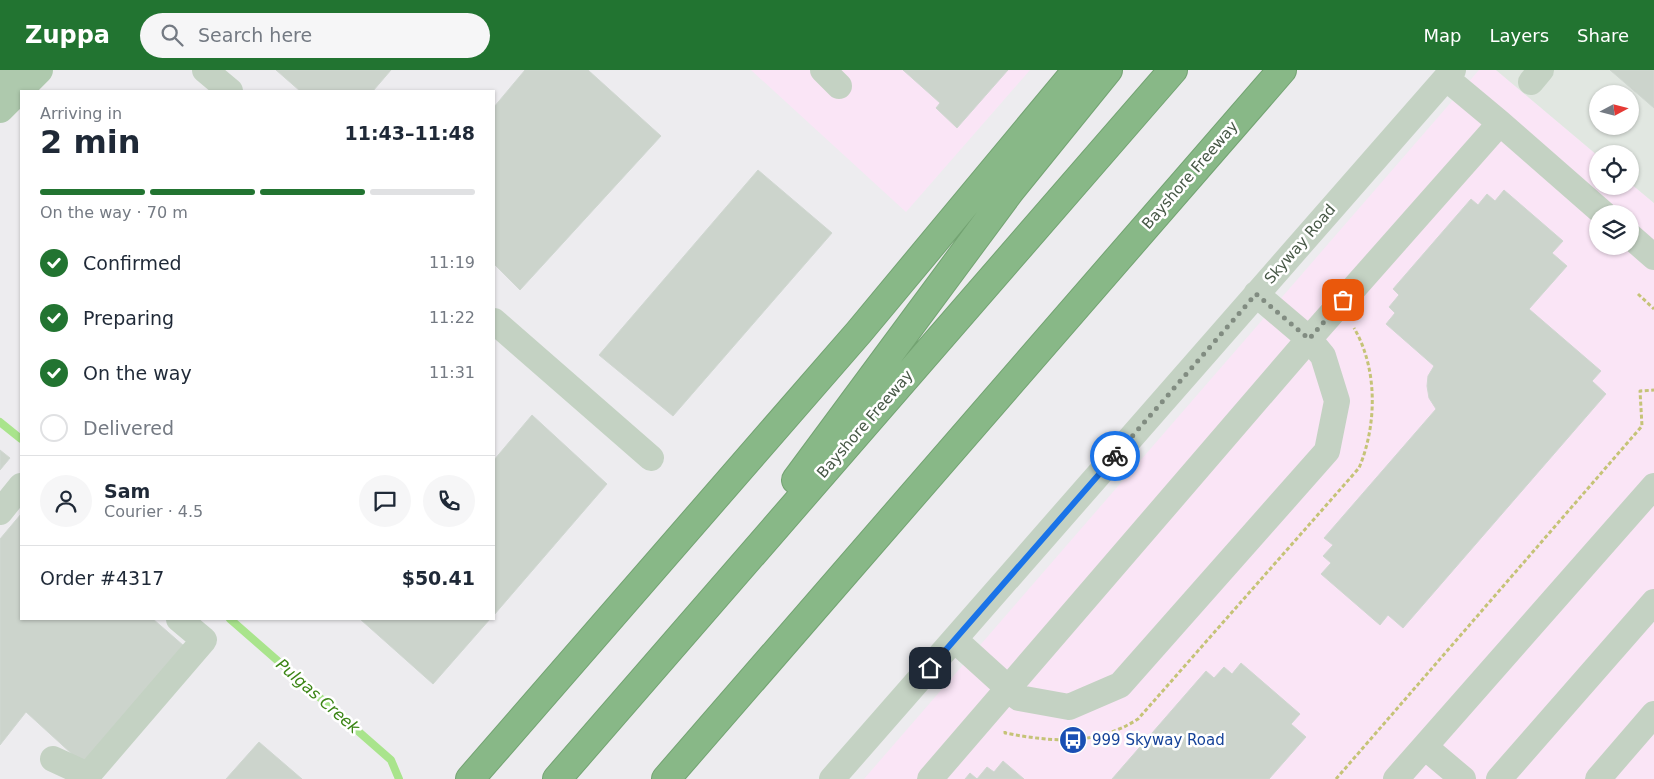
<!DOCTYPE html>
<meta charset="utf-8">
<style>
body{margin:0;font-family:"DejaVu Sans",sans-serif;background:#f6f6f7;color:#1f2937;height:100vh;display:flex;flex-direction:column;font-size:19px;white-space:nowrap}
*{box-sizing:border-box;margin:0}
p{font-size:16px;color:#747a83}
.icon{flex:none;width:28px;height:28px;fill:none;stroke:currentColor;stroke-width:2;stroke-linecap:round;stroke-linejoin:round}
.map{position:relative;flex:1;overflow:hidden}
.sheet{position:absolute;left:20px;top:20px;width:475px;height:530px;display:flex;flex-direction:column;background:#fff;border-radius:0px;box-shadow:0 1px 4px #0004}
.sheet>*{flex:none}
.needle{width:32px;rotate:83deg}
.tools{position:absolute;left:1589px;top:15px;display:grid;gap:10px}
.tools a{display:grid;place-items:center;width:50px;height:50px;border-radius:50%;background:#fff;box-shadow:0 1px 4px #0004;font-size:25px}
.pin{position:absolute;display:grid;place-items:center;width:42px;height:42px;color:#fff;margin:-21px;border-radius:10px;box-shadow:0 2px 8px #0006}
.courier{position:absolute;display:grid;place-items:center;width:50px;height:50px;margin:-25px;border:4px solid #1a73e8;border-radius:50%;background:#fff;color:#222;box-shadow:0 1px 6px #0007}
.head em{font-style:normal;font-weight:600}
.head div{display:flex;flex-direction:column-reverse}
.head{display:flex;align-items:center;justify-content:space-between;height:85px;padding:0 20px}
h1{font-size:32px;font-weight:600;line-height:38px}
.bar{display:grid;grid-template-columns:repeat(4,1fr);gap:8px 5px;align-content:center;height:60px;padding:0 20px}
.bar i{height:6px;border-radius:4px;background:#e0e1e3}
.bar .active{background:#227431}
.bar p{grid-column:span 4}
.line{display:flex;align-items:center;gap:12px;padding:0 20px;border-top:1px solid #e0e1e3}
.line div{flex:1}
.round{display:grid;place-items:center;flex:none;width:52px;height:52px;border-radius:26px;background:#f6f6f7}
ol{padding:0 20px;list-style:none}
li{display:flex;align-items:center;gap:15px;height:55px}
li p{margin-inline-start:auto}
li .icon{padding:5px;border-radius:50%;background:#227431;color:#fff;stroke-width:4}
li:last-child{color:#747a83}
li i{width:28px;height:28px;border:2px solid #e0e1e3;border-radius:50%}
header{display:flex;align-items:center;gap:30px;box-sizing:border-box;height:70px;padding:0 25px;background:#227431;color:#fff}
header strong{font-size:24px}
nav{display:flex;gap:28px;margin-inline-start:auto;font-size:18px}
.search{width:350px;height:45px;background:#f6f6f7;display:flex;align-items:center;gap:12px;box-sizing:border-box;padding:0 18px;border-radius:28px;color:#747a83;font-size:19px}
.map>svg:first-child{display:block}
.commercial{fill:#fae5f6;fill-rule:evenodd}
.airport{fill:#e1e7e1;fill-rule:evenodd}
.lines{fill:none;stroke-linecap:round;stroke-linejoin:round}
.stream{stroke:#a9e48c;stroke-width:8}
.building{fill:#ccd4cc;stroke:#d0d7d1}
.highway-casing{stroke:#73a372;stroke-width:30}
.path{stroke:#c5c377;stroke-width:3;stroke-dasharray:4 2.5;stroke-linecap:butt}
.minor{stroke:#c4d2c3;stroke-width:26}
.major{stroke:#aec9ad;stroke-width:28}
.highway{stroke:#88b887;stroke-width:28}
.done{stroke:#818c81;stroke-width:5;stroke-dasharray:0 9}
.route{stroke:#1a73e8;stroke-width:6}
.labels{text-anchor:middle;dominant-baseline:central;stroke-width:5;stroke-linejoin:round;paint-order:stroke}
.street-label{font-size:15px;fill:#475846;stroke:#fff}
.transit-label{font-size:15px;fill:#164399;stroke:#fff;text-anchor:start}
.water-label{font-size:16px;font-style:italic;fill:#3b8515;stroke:#fff}
</style>
<header>
<strong>Zuppa</strong>
<div class="search"><svg class="icon" aria-label="search" viewBox="0 0 24 24"><circle cx="10" cy="10" r="6"/><path d="M15 15l6 6"/></svg>Search here</div>
<nav><a>Map</a><a>Layers</a><a>Share</a></nav>
</header>
<div class="map">
<svg width="1654" height="709" viewBox="0 0 1654 709">
<rect width="100%" height="100%" fill="#edecef"/>
<path class="commercial" d="M751,0H1030L906,142Z
M1479,0H1496L1597,85L1598,116H1630V113L1654,133V709H864ZM1598,144H1630V176H1598Z"/>
<path class="airport" d="M1496,0H1654V133L1630,113V84H1598L1597,85ZM1598,24H1630V56H1598Z"/>
<g class="lines">
<path class="stream" d="M0,352L21,369
M230,549L391,690L399,709"/>
</g>
<path class="building" d="M276,0H391L373,21H300Z
M525,0H588L661,66L520,220L494,194V37Z
M903,0H1008L957,58L936,38L940,33Z
M1610,0H1654V38Z
M758,100L832,163L673,346L599,285Z
M1504,120L1563,171L1552,183L1567,196L1529,239L1601,301L1592,311L1606,324L1403,558L1388,545L1380,555L1321,504L1331,493L1323,486L1333,475L1324,468L1436,339L1429,328L1427,316L1428,306L1434,296L1386,254L1395,243L1389,237L1399,225L1393,219L1471,129L1478,135L1487,124L1495,131Z
M532,345L607,414L494,545V390Z
M0,380L10,388L0,400Z
M21,444V549H153L184,576L84,695L26,642L0,675V469Z
M360,549H490L433,614Z
M1241,593L1300,644L1291,654L1306,667L1269,709H1112L1206,601L1214,608L1224,597L1232,604Z
M259,672L302,709H226Z
M1003,691L1024,709H965L970,703L977,709L987,697L994,702Z"/>
<g class="lines">
<g class="highway-casing">
<path id="highway" d="M796,410L1010,121L1108,0
M470,709L859,262L1077,0
M557,709L1173,0
M666,709L1282,0"/>
</g>
<path class="path" d="M1638,224L1654,239
M1005,661V663C1052,672 1096,676 1138,649L1359,398C1377,355 1378,299 1354,258
M1336,709L1642,356L1640,321L1654,320"/>
<path class="minor" d="M205,0L230,21
M823,0L839,16
M1446,8L1500,53
M1531,12L1541,0
M1630,166L1654,187
M494,251L651,388
M0,442L21,416
M955,570L1019,628L1069,637L1120,615L1327,381L1337,331L1323,286L1309,269L1256,224
M1425,677L1463,709
M53,689L88,705L204,570L179,549
M832,709L1453,0
M930,709L1309,269L1500,53L1604,144
M1396,709L1654,416
M1499,709L1654,532
M1598,709L1654,644"/>
<path class="major" d="M0,6L6,0
M0,39L39,0"/>
<use href="#highway" class="highway"/>
</g>
<g class="lines">
<path class="done" d="M1115,386L1256,224L1309,269L1343,230"/>
<path class="route" d="M930,598L1115,386"/>
</g>
<defs>
<g id="bus-disc" transform="scale(1.4375)"><circle r="9.5" fill="#1a4fb4" stroke="#fff"/><path d="M-5-6H5V4H4V6H2V4H-2V6H-4V4H-5ZM-3.5-4V0h7V-4ZM-3.5 1.2v1.5H-2V1.2ZM2 1.2v1.5H3.5V1.2Z" fill="#fff"/></g>
</defs>
<g fill-rule="evenodd">
<use href="#bus-disc" x="1073" y="670"/>
</g>
<g class="labels">
<g class="street-label">
<text transform="translate(1190 105) rotate(-49)">Bayshore Freeway</text>
<text transform="translate(1300 174) rotate(-49)">Skyway Road</text>
<text transform="translate(865 354) rotate(-49)">Bayshore Freeway</text>
</g>
<g class="transit-label">
<text x="1092" y="670">999 Skyway Road</text>
</g>
<g class="water-label">
<text transform="translate(318 626) rotate(41)">Pulgas Creek</text>
</g>
</g>
</svg>
<div class="tools">
<a><svg class="needle" viewBox="-14 -14 28 28"><path d="M0-13l5 13h-10z" fill="#e53935"/><path d="M0 13l5-13h-10z" fill="#747a83"/></svg></a>
<a><svg class="icon" aria-label="locate" viewBox="0 0 24 24"><circle cx="12" cy="12" r="6"/><path d="M12 2v4M12 18v4M2 12h4M18 12h4"/></svg></a>
<a><svg class="icon" aria-label="layers" viewBox="0 0 24 24"><path d="M12 4l9 5-9 5-9-5zM3 14l9 5 9-5"/></svg></a>
</div>
<div class="pin" style="left:1343px;top:230px;background:#ea580c"><svg class="icon" aria-label="bag" viewBox="0 0 24 24"><path d="M5 8h14l-1 12H6zM9 8a3 3 0 0 1 6 0"/></svg></div>
<div class="pin" style="left:930px;top:598px;background:#1f2937"><svg class="icon" aria-label="home" viewBox="0 0 24 24"><path d="M3 11l9-7 9 7M6 9v11h12V9"/></svg></div>
<div class="courier" style="left:1115px;top:386px"><svg class="icon" aria-label="bike" viewBox="0 0 24 24"><circle cx="6" cy="16" r="4"/><circle cx="18" cy="16" r="4"/><path d="M6 16l4-8h5l3 8M10 8l3 8H6M13 5h3"/></svg></div>
<section class="sheet">
<div class="head"><div><h1>2 min</h1><p>Arriving in</p></div><em>11:43–11:48</em></div>
<div class="bar"><i class="active"></i><i class="active"></i><i class="active"></i><i></i><p>On the way · 70 m</p></div>
<ol>
<li><svg class="icon" aria-label="check" viewBox="0 0 24 24"><path d="M5 12l5 5 9-10"/></svg>Confirmed<p>11:19</p></li>
<li><svg class="icon" aria-label="check" viewBox="0 0 24 24"><path d="M5 12l5 5 9-10"/></svg>Preparing<p>11:22</p></li>
<li><svg class="icon" aria-label="check" viewBox="0 0 24 24"><path d="M5 12l5 5 9-10"/></svg>On the way<p>11:31</p></li>
<li><i></i>Delivered</li>
</ol>
<div class="line" style="height:90px"><a class="round"><svg class="icon" aria-label="person" viewBox="0 0 24 24"><circle cx="12" cy="8" r="4"/><path d="M4 21q1-7 8-7t8 7"/></svg></a><div><b>Sam</b><p>Courier · 4.5</p></div><a class="round"><svg class="icon" aria-label="chat" viewBox="0 0 24 24"><path d="M4 5h16v11H9l-5 4z"/></svg></a><a class="round"><svg class="icon" aria-label="phone" viewBox="0 0 24 24"><path d="M5 4h4l2 5-3 2q2 4 5 5l2-3 5 2v4C11 20 4 13 5 4z"/></svg></a></div>
<div class="line" style="height:65px"><div>Order #4317</div><b>$50.41</b></div>
</section>
</div>
